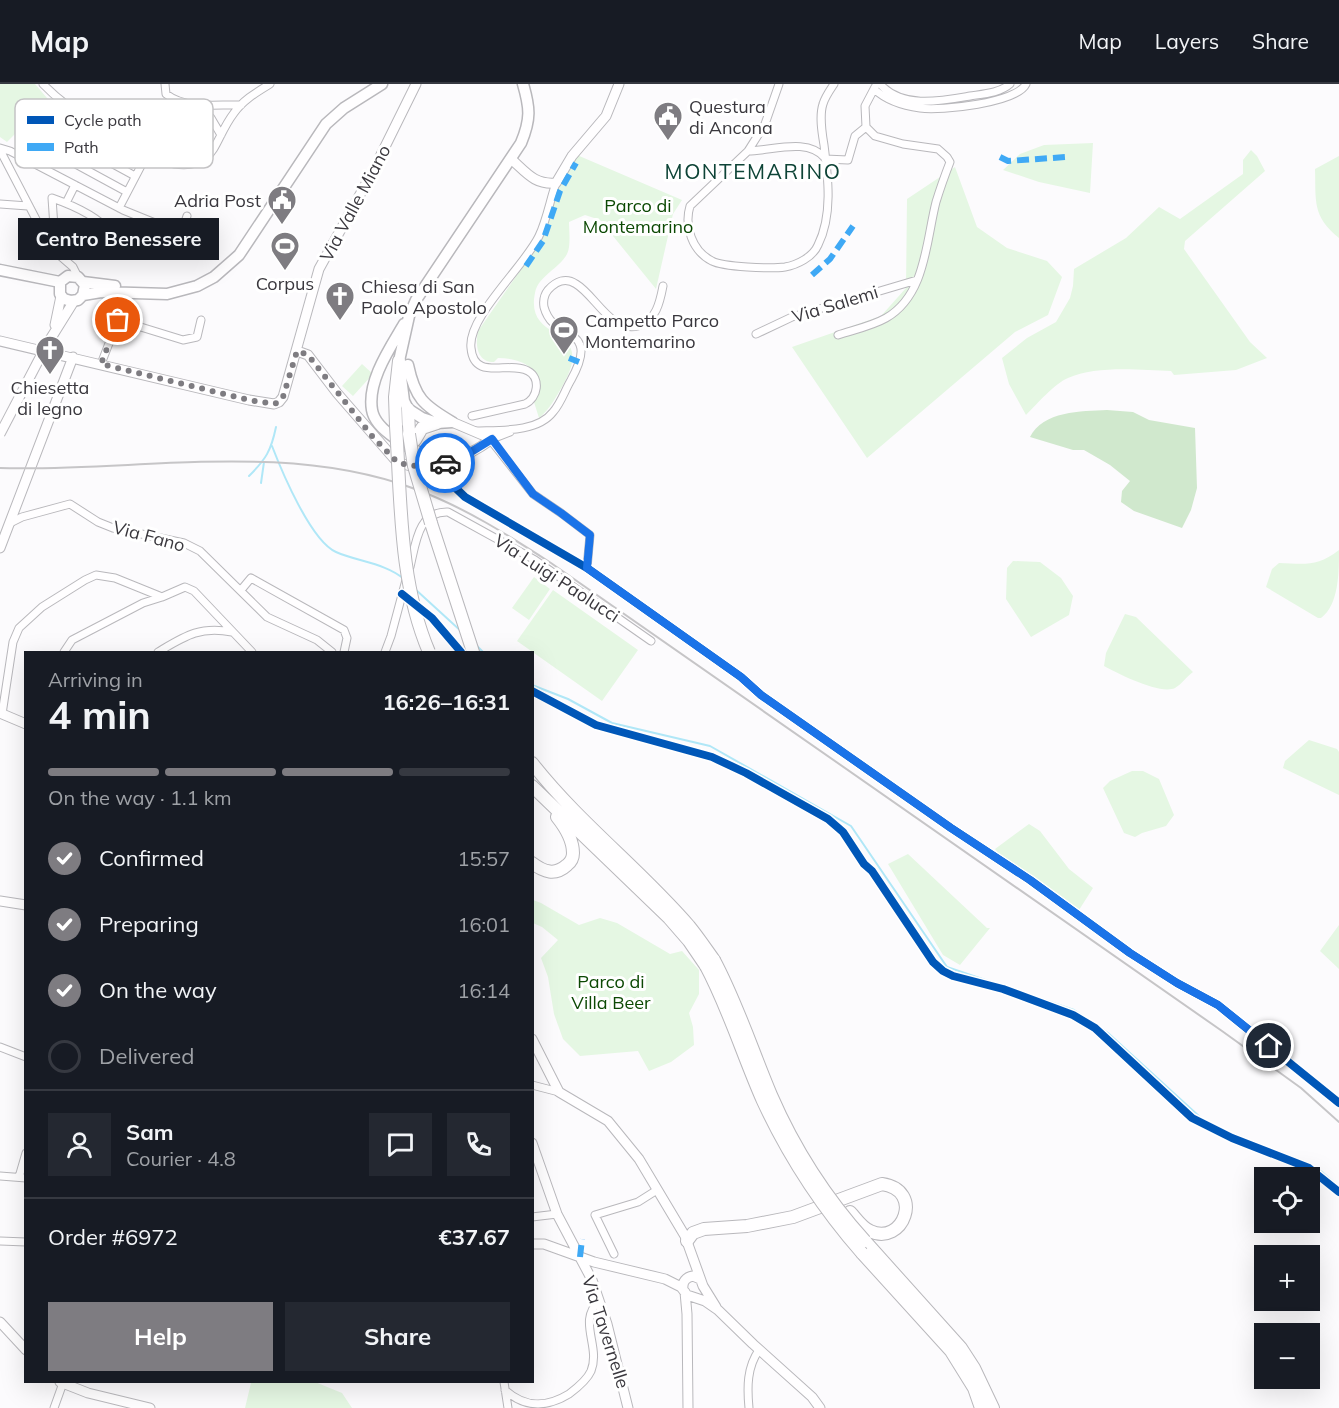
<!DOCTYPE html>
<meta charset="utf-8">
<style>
body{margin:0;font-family:Mulish,sans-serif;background:#242831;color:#f1f3f6;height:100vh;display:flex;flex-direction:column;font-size:22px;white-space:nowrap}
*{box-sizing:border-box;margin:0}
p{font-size:20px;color:#9ea1a6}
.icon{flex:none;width:33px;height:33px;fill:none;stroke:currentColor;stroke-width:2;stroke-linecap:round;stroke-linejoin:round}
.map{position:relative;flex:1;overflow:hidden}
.panel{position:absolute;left:24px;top:567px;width:510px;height:732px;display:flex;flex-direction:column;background:#171b24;border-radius:0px;box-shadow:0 6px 24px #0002}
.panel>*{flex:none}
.controls{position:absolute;left:1254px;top:1083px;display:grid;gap:12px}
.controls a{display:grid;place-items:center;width:66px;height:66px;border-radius:0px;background:#171b24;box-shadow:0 6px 24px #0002;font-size:30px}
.pin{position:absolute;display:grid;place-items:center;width:51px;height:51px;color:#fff;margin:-26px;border:3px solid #fff;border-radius:50%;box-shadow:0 2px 6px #0007}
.courier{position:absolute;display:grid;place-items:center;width:60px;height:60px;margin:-30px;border:4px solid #1a73e8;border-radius:50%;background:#fff;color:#222;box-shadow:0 2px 8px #0007}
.bubble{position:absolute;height:42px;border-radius:0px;background:#171b24;box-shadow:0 6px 24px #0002;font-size:20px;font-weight:700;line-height:42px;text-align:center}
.headline em{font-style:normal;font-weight:700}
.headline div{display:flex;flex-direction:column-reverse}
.headline{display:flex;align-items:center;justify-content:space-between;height:102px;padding:0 24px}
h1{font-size:39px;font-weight:700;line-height:45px}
.bar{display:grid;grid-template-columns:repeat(4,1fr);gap:9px 6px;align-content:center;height:72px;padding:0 24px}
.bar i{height:8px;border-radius:4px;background:#363941}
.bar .on{background:#7e7c81}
.bar p{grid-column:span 4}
.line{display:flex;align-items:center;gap:15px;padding:0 24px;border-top:2px solid #363941}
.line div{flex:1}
.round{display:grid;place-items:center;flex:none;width:63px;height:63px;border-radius:0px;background:#242831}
ol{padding:0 24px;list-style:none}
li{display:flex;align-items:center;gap:18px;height:66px}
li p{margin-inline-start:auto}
li .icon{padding:6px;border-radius:50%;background:#7e7c81;color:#fff;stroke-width:4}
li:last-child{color:#9ea1a6}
li i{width:33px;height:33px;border:3px solid #363941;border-radius:50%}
.primary-button{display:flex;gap:12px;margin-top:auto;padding:12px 24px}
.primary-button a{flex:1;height:69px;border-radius:0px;background:#7e7c81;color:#fff;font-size:24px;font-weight:700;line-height:69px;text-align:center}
.primary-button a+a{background:#242831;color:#f1f3f6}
header{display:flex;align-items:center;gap:36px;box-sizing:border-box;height:84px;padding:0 30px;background:#171b24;border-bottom:2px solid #363941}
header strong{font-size:28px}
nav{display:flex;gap:33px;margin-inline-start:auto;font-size:21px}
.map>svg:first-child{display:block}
.green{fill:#e5f7e3}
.forest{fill:#d0e8cd}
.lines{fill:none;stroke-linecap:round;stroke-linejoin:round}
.stream{stroke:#b0e7f7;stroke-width:2}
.street-casing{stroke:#b9b8bc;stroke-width:9}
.secondary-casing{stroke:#b9b8bc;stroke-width:11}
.primary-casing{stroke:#b9b8bc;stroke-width:13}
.highway-casing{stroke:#b9b8bc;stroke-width:14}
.street{stroke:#fffeff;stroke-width:7}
.secondary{stroke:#fffeff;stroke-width:9}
.primary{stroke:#fffeff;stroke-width:10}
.highway{stroke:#fffeff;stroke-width:12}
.rail{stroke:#c6c5c7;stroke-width:2}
.secondary-bridge-casing{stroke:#b9b8bc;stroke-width:11;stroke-linecap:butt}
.highway-bridge-casing{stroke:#b9b8bc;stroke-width:14;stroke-linecap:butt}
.secondary-bridge{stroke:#fffeff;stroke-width:9}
.highway-bridge{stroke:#fffeff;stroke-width:12}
.quiet{stroke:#3fa9f5;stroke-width:6;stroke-dasharray:12 6;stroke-linecap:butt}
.cycleway-casing{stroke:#fff;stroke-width:11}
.cycleway{stroke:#0057b8;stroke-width:8}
.done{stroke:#7e7c81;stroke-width:6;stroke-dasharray:0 10.8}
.route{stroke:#1a73e8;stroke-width:8}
.labels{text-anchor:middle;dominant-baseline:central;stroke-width:6;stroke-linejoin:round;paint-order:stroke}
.poi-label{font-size:18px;fill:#3a383e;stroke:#fff;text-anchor:start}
.street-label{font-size:18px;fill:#3a383e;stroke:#fff}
.park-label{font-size:18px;fill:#0c4904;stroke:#fff}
.quarter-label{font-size:21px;letter-spacing:1.5px;fill:#0e4437;stroke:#fff}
.key{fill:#fff;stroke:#c4c3c5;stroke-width:1.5}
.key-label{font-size:16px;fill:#3a383e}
</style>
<header>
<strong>Map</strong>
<nav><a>Map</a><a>Layers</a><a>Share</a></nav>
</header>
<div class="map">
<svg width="1339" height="1324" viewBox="0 0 1339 1324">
<rect width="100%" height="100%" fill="#fcfbfd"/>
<path class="green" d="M0,0H35L53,21L78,37L58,78L47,72L50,66L28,37L7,58L0,53Z
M1093,59L1090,109L1039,98L1003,86L1020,70L1044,61Z
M1251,66L1257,72L1265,87L1185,157L1184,165L1250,258L1267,274L1236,286L1174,291L1171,287C1141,286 1096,281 1068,294C1054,300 1037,320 1026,331L1009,300L1002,274L1027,254L1056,238L1070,214L1073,202L1074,185L1126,154L1159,123L1180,135L1243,90V76Z
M577,71L682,116L673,130L656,205L600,136L585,131L569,138C569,147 571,162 567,170C559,185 538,192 535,209C524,262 598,238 563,301C556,313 550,325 539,334L534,318C547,288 526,274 498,274L494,278C477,278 475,261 478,247L542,155L558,106Z
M1339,72V154C1312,132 1316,117 1315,85Z
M955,83L977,143L1007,164L1047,177L1062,193L1048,231L1015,248L867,374L792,263L881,232L906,204L907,115Z
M362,280L373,290L353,312L342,302Z
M1339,466C1339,488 1339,521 1321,534H1318L1266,503L1272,485L1279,479C1305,480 1317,483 1339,466Z
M1013,477L1040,478L1061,494L1073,512L1069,531L1031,553L1006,515L1007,484Z
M534,493L550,505L529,536L512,524Z
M553,506L638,566L602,617L517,557Z
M1125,530L1136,533L1193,588C1187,592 1182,600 1175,604C1160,611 1119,590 1104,582L1106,569Z
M1309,656L1337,665L1339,668V711L1283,684L1285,677Z
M1132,687H1143L1159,695L1174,731L1166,742L1142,749L1135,753L1124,749L1103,704L1110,697Z
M1029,740L1040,747L1069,785L1093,804L1079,826L1001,773L995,765Z
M908,770L987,844H990L960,881L943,871L888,780Z
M533,816L541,819L579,841L600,834L617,839L670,870L682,867L699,886V910L689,929L693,943L694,961L671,978L649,987L638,967L580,972L563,955L554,930L548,893L541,874L558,856L542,843L533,839Z
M1339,841V885L1320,867Z
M249,1298H315L342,1309L352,1324H245L251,1299Z"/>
<path class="forest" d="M1107,326L1133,328L1149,336L1195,344L1197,404L1191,426L1182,444L1134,427L1121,418L1122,407L1130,397L1110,381L1084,366H1073L1030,353C1043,327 1081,327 1107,326Z"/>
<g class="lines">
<path class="stream" d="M272,362C282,388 311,457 336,468C359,478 385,479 404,495
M249,392C266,375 271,367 276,343
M261,399L264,378
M415,505L462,548
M477,562L483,568
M532,601L568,615L612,639L710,662L851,742L947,883L1074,926L1108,949L1201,1034L1241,1055L1298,1076L1322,1088L1339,1103"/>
<g class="street-casing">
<path id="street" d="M43,0C77,36 130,58 174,80C217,86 213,56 234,29C243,16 257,8 270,0
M165,0L166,10C187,26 217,20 241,21
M779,0L765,40L748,67L690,122C684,142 692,167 712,177C723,183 771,185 785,183C797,181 813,173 818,161C833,131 828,93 824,61C822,49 819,32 823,20C825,13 830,6 834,0
M880,0C902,25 941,17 970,12C983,10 1000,9 1010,0
M874,5C886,16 904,22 920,24C941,27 1017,19 1026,0
M199,22L211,34L221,51
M67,55L135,92
M0,64L10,67L123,126L155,139L183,144L187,132
M0,66L51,164L73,183L78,193
M748,67C772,67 807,53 825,74
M59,71L127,108
M825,75L848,76L855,52L866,43L865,22L875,3
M66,119L75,101
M0,120L28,122
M119,124L142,80
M46,153L54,143L52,114C72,121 98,132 111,149L104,163L92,166L54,143
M756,250L792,233L917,196
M838,251C853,246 872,242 886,234C926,211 926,157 936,118C940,105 945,91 950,78L947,73L938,65L903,60L875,52L866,43
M101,280L118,236L183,256L197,253L201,236
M472,332L525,320C538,314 541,294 528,287C509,276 474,298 471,264C467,233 525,182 539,152C547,135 550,116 556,99
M475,347C499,346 537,349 553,328C561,319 565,306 571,296C576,287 584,271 580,261C575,246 551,249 544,223C543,217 544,211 548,206C556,197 566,193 576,200C595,211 611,249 638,242C656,237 660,218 663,202
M510,348L492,355L493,359L533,410L561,429L590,451L587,484
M439,380L441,390L465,413L587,484L741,593L761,611L951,744L1030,796L1130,869L1177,899L1218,921L1339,1019
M10,439L22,433L70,420L98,438L113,444L184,459L200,467L267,533L317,556L332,568
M410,483C416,458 418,427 448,428L535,476L651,557
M241,506L251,494L344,546L347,554L344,568
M64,568L72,556L143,519L162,513L185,503L194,507L252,568
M158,568C185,552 199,542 232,548
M385,568L391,552L406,496
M2,630L13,558L19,544L42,523L85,496L96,491L115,494L162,513
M0,963L26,973
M532,1001L559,1008
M0,1092L26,1094
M19,1093L26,1069
M532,1133L557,1130
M0,1157L26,1158
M614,1170L595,1131L638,1118L657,1106
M504,1298L508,1324
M505,1306C525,1324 546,1324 569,1310C577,1304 587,1296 591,1287C601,1262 577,1237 599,1217
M54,1324L63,1299
M749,1324C747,1303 747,1283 759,1266"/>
</g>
<g class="secondary-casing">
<path id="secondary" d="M511,75C526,88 534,101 556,99L572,72L606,32L619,0
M55,241L61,212
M0,257L249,316L274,320L279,318L283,313L319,185L373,87L416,0
M46,262L74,217
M297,267L308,271L337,309L397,378C429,391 466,374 492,355L452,338
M0,464L73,273
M0,629L26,640
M0,817L26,821
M532,955L559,1008L608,1037L639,1075L685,1152L703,1202L716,1223
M532,1059L557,1130L592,1196L607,1240L628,1324
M532,1160H544L594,1178L665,1195L681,1203L687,1211L705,1217L718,1226L753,1260L812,1313L820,1324
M683,1205C682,1198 686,1193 693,1192L700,1195
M685,1208L687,1230L688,1324
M0,1238L26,1266
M60,1298L88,1309L150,1324"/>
</g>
<g class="primary-casing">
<path id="primary" d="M0,186L60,198
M83,198L115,202
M83,211L85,201L78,193L68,192L60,198V210L64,215L71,217L78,216L83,211L101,208L167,210L197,202L214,193L239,171L326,40L344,24L382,0
M404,240C390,264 367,297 372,326C374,338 386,348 395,354C409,365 425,370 439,380
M408,281C415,314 423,321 452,338
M452,338L437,339L422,334L408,325L404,317L399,277L409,232L416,216L521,59C531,35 530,24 523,0"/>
</g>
<g class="highway-casing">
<path id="highway" d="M408,325L409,350
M396,342L395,313L399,277
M415,356L422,344L437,339
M431,439L473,568
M532,679C579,739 640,785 689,842C698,853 706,865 714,876
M532,702L669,834L689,857L706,882
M532,779C544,788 555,792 567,781C571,778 573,774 573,769C573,755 565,743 557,733
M687,1157L693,1149L704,1145L747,1142L793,1133L882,1100C925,1106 903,1163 870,1147C861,1143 856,1134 850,1128
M865,1157L961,1264L974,1284L993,1324
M862,1169L951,1267L974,1304L981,1324"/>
</g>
<use href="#street" class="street"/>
<use href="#secondary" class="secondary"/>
<use href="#primary" class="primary"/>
<use href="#highway" class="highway"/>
<path class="rail" d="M0,384C137,388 283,356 415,405C464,423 508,451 551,479L1222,947L1301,1004L1339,1038"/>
<g class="secondary-bridge-casing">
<path id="secondary-bridge" d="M0,350L46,262"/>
</g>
<g class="highway-bridge-casing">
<path id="highway-bridge" d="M396,342C401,417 399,498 429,568
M409,350L414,382L431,439
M714,876C737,919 752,966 771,1011C794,1064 826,1114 865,1157
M706,882C729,925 743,972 763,1017C789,1073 821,1122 862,1169"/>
</g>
<use href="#secondary-bridge" class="secondary-bridge"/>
<use href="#highway-bridge" class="highway-bridge"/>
<path class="quiet" d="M1000,73L1008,77L1066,73
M526,182L543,157L560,107L576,79
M812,191L830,175L853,142
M569,274L579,278
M580,1173L582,1155"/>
<g class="cycleway-casing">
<path id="cycleway" d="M439,380L441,390L465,413L587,484L741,593L761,611L951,744L1030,796L1130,869L1177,899L1218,921L1339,1019
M402,510L432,534L461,568
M532,607L596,641L712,673L746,689L828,735L843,748L864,780L872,787L933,878L943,887L953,892L1003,905L1073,931L1095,944L1192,1034L1232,1054L1309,1084L1339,1108"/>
</g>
<use href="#cycleway" class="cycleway"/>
</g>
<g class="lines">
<path class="done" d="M118,236L101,280L249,316L274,320L279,318L283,313L297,267L308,271L372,352L397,378L410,382L445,379"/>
<path class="route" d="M445,379L466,371L492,355L533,410L561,429L590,451L587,484L741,593L761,611L951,744L1030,796L1130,869L1177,899L1218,921L1269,962"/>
</g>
<defs>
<g id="civic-pin" transform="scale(1.5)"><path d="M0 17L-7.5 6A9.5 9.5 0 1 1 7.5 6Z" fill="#7e7c81" stroke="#fff"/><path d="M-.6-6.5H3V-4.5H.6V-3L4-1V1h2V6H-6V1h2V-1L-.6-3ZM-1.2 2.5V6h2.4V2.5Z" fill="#fff"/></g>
<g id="stadium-pin" transform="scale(1.5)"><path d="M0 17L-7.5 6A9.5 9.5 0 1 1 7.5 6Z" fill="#7e7c81" stroke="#fff"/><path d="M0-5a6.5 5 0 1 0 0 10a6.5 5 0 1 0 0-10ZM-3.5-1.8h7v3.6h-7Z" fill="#fff"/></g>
<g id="church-pin" transform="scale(1.5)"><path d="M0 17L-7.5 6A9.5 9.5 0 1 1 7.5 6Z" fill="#7e7c81" stroke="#fff"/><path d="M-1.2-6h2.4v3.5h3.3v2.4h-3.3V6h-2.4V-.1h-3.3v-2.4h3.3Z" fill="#fff"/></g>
</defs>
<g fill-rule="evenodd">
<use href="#civic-pin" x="668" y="32"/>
<use href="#civic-pin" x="282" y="116"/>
<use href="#stadium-pin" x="285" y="162"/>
<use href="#church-pin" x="340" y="212"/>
<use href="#stadium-pin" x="564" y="246"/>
<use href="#church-pin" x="50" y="266"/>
</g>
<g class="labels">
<g class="poi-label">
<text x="689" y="22">Questura<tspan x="689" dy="21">di Ancona</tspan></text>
<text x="261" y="116" text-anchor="end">Adria Post</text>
<text x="285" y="199" text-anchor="middle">Corpus</text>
<text x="361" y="202">Chiesa di San<tspan x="361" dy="21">Paolo Apostolo</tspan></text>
<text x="585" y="236">Campetto Parco<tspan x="585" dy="21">Montemarino</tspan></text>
<text x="50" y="303" text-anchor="middle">Chiesetta<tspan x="50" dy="21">di legno</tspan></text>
</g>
<g class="street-label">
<text transform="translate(355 119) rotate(-62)">Via Valle Miano</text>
<text transform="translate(835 220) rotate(-17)">Via Salemi</text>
<text transform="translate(149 452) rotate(15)">Via Fano</text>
<text transform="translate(557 494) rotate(33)">Via Luigi Paolucci</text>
<text transform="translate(606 1248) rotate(72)">Via Tavernelle</text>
</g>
<g class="park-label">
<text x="638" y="121">Parco di<tspan x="638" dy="21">Montemarino</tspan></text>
<text x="611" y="897">Parco di<tspan x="611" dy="21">Villa Beer</tspan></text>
</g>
<g class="quarter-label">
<text x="753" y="87">MONTEMARINO</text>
</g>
</g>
<rect x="15" y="15" width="198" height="69" rx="9" class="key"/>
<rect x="27" y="32" width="27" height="8" fill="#0057b8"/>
<rect x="27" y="59" width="27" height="8" fill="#3fa9f5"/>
<g class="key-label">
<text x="64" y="42">Cycle path</text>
<text x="64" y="69">Path</text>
</g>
</svg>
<div class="controls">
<a><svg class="icon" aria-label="locate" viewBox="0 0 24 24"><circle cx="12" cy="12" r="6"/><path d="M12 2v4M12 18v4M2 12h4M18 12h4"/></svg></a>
<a>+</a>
<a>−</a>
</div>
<div class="pin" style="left:118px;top:236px;background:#ea580c"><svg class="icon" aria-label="bag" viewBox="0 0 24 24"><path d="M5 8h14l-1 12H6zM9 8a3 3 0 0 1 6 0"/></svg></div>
<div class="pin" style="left:1269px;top:962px;background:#1f2937"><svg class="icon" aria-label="home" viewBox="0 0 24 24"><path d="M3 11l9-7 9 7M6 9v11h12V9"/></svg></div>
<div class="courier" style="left:445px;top:379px"><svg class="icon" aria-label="car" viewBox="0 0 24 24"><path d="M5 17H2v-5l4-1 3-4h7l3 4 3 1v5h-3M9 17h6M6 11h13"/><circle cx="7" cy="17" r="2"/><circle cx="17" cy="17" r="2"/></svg></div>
<div class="bubble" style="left:18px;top:134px;width:201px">Centro Benessere</div>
<section class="panel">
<div class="headline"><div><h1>4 min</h1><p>Arriving in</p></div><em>16:26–16:31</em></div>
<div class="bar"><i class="on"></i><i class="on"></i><i class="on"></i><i></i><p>On the way · 1.1 km</p></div>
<ol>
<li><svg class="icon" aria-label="check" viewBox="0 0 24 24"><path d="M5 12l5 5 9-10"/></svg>Confirmed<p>15:57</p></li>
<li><svg class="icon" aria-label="check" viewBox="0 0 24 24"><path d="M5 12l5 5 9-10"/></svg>Preparing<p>16:01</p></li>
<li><svg class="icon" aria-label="check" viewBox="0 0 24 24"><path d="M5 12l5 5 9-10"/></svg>On the way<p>16:14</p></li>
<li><i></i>Delivered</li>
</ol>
<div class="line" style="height:108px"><a class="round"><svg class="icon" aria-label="person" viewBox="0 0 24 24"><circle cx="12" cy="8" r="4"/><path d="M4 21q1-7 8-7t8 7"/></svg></a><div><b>Sam</b><p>Courier · 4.8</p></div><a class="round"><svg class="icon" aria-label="chat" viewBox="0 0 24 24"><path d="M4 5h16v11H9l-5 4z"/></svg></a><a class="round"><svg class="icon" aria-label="phone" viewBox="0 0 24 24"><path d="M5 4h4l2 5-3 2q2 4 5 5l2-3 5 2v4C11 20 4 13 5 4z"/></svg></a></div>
<div class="line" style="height:78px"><div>Order #6972</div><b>€37.67</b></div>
<div class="primary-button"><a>Help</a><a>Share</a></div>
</section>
</div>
